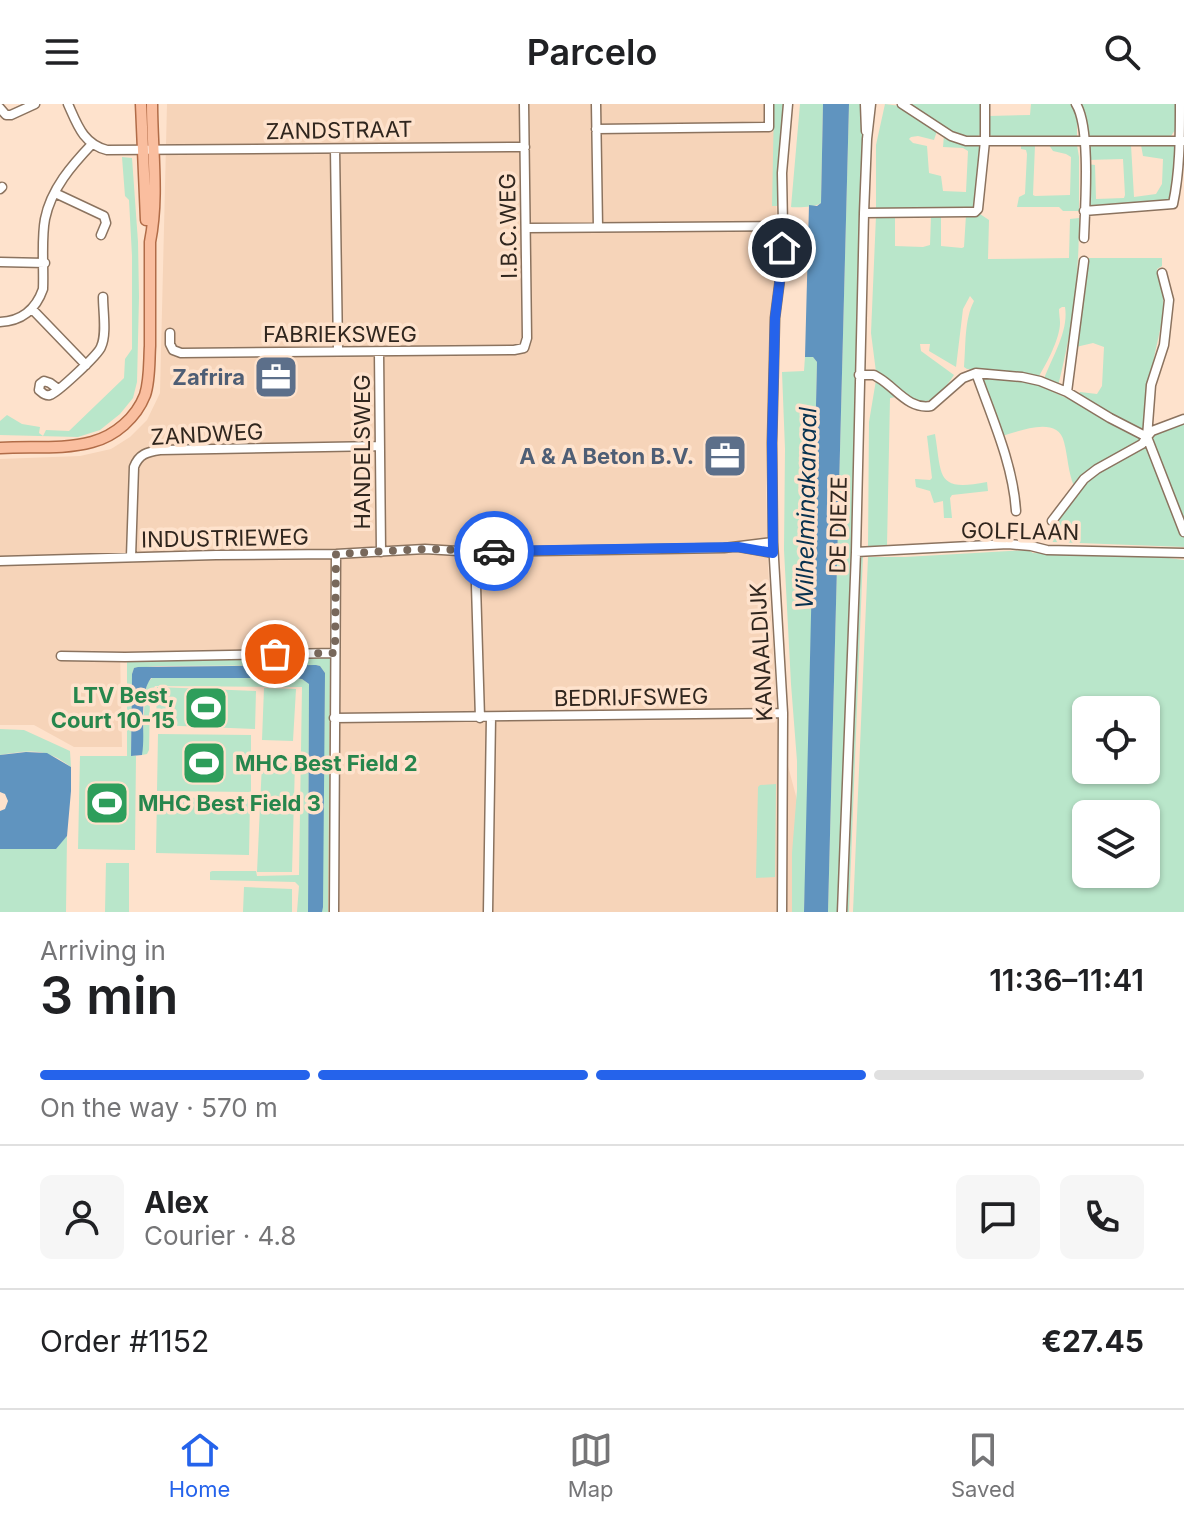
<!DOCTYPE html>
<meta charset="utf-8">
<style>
body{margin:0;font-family:Inter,sans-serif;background:#f6f6f6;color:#202124;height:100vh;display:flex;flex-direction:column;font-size:30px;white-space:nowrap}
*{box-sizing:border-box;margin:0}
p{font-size:26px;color:#757577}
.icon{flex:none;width:44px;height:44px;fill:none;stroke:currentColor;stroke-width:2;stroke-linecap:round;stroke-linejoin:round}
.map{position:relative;height:808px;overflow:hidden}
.side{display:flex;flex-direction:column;background:#fff;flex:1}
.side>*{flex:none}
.controls{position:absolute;left:1072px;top:592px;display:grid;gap:16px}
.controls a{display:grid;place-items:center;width:88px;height:88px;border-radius:12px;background:#fff;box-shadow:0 2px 6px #0004;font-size:40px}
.pin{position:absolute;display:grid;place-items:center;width:68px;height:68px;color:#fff;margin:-34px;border:4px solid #fff;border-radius:50%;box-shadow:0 2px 8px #0007}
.courier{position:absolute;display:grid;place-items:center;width:80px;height:80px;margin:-40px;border:6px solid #2563eb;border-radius:50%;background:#fff;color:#222;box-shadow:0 2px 10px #0007}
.head em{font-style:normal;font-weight:600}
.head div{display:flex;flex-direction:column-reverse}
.head{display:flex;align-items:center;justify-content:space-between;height:136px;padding:0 40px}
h1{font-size:52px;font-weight:600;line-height:60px}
.bar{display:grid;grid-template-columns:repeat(4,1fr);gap:12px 8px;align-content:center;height:96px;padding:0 40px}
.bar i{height:10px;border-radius:6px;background:#e0e0e0}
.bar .on{background:#2563eb}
.bar p{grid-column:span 4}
.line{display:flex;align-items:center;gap:20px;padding:0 40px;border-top:2px solid #e0e0e0}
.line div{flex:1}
.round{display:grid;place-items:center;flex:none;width:84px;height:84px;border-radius:12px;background:#f6f6f6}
header{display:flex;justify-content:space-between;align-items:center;height:104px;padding:0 40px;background:#fff;font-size:36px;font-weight:600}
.tabs{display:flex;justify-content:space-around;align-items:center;height:112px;border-top:2px solid #e0e0e0;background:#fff;font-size:22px;color:#757577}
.tabs a{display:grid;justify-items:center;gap:4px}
.tabs .on{color:#2563eb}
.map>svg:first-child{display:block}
.built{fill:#f6d4b9}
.green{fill:#b9e6ca;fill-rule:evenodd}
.water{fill:#6094bf}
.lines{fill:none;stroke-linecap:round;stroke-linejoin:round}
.minor-casing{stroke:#8b735f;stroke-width:11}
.major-casing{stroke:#b16c48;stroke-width:13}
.minor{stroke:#fff;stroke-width:8}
.major{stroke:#fabe9f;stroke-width:10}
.done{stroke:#78685b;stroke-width:8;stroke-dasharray:0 14.4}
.route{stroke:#2563eb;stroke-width:10}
.labels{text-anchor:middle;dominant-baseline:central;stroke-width:7;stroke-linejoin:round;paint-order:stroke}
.street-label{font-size:22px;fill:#30261e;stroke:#fee2cc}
.service-label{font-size:22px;font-weight:bold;fill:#4e5e75;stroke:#fee2cc;text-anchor:end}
.leisure-label{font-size:22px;font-weight:bold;fill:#27864d;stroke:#fee2cc;text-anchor:start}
.water-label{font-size:24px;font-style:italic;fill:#073250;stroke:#fee2cc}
</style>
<header><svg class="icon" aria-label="menu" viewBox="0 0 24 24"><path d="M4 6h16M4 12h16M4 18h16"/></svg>Parcelo<svg class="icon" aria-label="search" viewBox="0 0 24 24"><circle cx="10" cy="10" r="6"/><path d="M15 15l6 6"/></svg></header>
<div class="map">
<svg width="1184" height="808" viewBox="0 0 1184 808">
<rect width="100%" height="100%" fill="#fee2cc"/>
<path class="built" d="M167,0H775L777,155L769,230L766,382L768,462L778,624L806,730L804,808H315L316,571L120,548L122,643H74L34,621H0V355L80,352L111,345L130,333L147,316L160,289Z"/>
<path class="green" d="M774,0H783L777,102H772Z
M800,0H823L821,99C816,103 798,104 791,103Z
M849,0H863L852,448L839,808H828Z
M885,0L900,2L937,27L934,36L918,32L911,33L909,35L913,39L927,42L929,69L941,72L943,87L966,88L968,47L963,44L943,43L944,31L958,39L976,40L981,44L973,104L876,105V41Z
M908,0H982L981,30C963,44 925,11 908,0Z
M1031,0H1071L1077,14V32L996,34L990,31L989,12L1030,11Z
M1079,0H1175V26L1171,32L1165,34L1090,33L1086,32Z
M1021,41H1035L1033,91L1035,92L1070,91L1071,53L1066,50L1053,47L1049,41H1077L1079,53V107H1063L1059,103H1017L1019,93L1025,90L1027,50L1026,46L1021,45Z
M1093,41H1131L1134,93L1156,90L1162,80L1163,55L1143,52L1141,41L1177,42L1178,44L1170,97L1091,103L1088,102L1087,60L1095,61L1096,95L1124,94L1125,91L1123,55L1087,56L1089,42Z
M122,53L132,54L138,138L139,193L137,278L133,294L120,310L100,326L78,333L0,331V317L7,311L22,320L40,323L39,329L43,332L46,326L69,327L124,274L125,255L132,245V152L129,96L125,92Z
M980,110L989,116L988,155L1069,154L1070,115L1079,114C1079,174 1073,223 1058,282L1044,275C1052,253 1069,227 1065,203H1062L1059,205C1059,210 1060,215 1060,219C1060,234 1047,259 1039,272L1015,268L967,265L964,263C966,242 964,216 974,197L970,192L963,205L956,263L929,247L930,240H920L921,247L954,271C944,286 935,298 917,299L876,268L871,229L876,112L895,111V142L923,143L930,141L931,112H941V142L962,144L964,143L966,111Z
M1087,154H1162V162L1157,165C1171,201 1158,228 1152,265C1148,286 1146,307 1143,328L1078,292L1080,288L1097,290L1102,282L1104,243L1093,239L1076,243Z
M805,253H813L817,258L806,760L804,808H792V749L797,687V657L791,580L784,446L785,345L782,268L804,267Z
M980,273L1031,278L1082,301L1142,336L1074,382C1068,368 1068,353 1064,338C1058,311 1020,327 1002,332Z
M876,276L898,291L897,293L890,294L887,442V444H868L869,318Z
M1184,317V415L1178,404L1151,330Z
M935,330C942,373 936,388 987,378L988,387L952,391L950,394L952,414H944L943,397L934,399L930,387L916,383L915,375L930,376L932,374L927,332Z
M1147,341L1171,407L1184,431V443L1053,438L1040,436L1086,376Z
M1028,446L1033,449L1153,452L1184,456V808H853L868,453H905ZM1086,606H1146V666H1086ZM1086,710H1146V770H1086Z
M863,451L849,808H846L859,456Z
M325,553L330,554L328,808H322L325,569L320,562L316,561L158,562L134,564L132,570L131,652H136L135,746L78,745L80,652H127V555Z
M165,573L293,574L302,575L309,580L308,808H297L299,782L295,778L210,776V768L212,767H256L257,772L299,771L302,583L155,582L150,592L149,646L147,650L142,651L145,588L148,578L153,573Z
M157,583L256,587L255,625L156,621Z
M264,584L296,585L293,637L262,636Z
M0,625L24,626L70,647L71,663C64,658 56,652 47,650C33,645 15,649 0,651Z
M158,630L251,631V688L157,687Z
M262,659H295L292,768H257Z
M776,680L775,773L756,774L758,683L760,681Z
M157,693L250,695L249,751L156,749Z
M67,732L66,808H0V745L56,744Z
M106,759H129V808H105Z
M244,783L292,785V808H243Z"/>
<path class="water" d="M823,0H849L828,808H804L817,258L813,253H805L809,101L817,102L821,99Z
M316,561L320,562L325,569L323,803L322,808H308L309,580L302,575L293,574H151C138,591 146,629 142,651L131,652L132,570L134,564L138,563Z
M26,648L47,649L71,663V687L67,732L56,745H0V707L5,705L8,697L5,690L0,688V651Z"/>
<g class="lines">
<g class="minor-casing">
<path id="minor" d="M68,0C77,20 83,40 107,46L525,43
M596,0L598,123
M865,0L866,27
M902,0L951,32L966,37H1184
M1076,0C1091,24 1085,103 1084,134
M0,4L6,11H11L35,0
M596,25L769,23V0
M335,45L338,247
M0,85L2,83
M55,89L104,112L106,119L101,131
M1084,107L1173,100C1180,67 1180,34 1180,0
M864,109L967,108H975L978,105L985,37V0
M527,124L783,122
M0,158L45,159
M1162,169L1169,196L1164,241L1151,281L1147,333L1184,428
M32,205L86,261
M0,218C22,217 36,205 43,185C44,163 41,136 45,115C51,85 72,61 92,40
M170,229V240L173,246L181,249L514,246L524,244L527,234L524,0
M379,248L381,448
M976,269C992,314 1013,360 1016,407
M859,271H874L879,274C896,284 909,306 931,302L963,274L976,269L1022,273L1040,277L1067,288L1110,314L1147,333L1152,327L1184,315
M58,285L50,279L44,277L40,280L39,286C43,289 44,292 50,291C57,289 98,251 101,243C107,230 103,208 103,193
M1067,288L1084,157
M1052,417L1084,375L1097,365L1142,340L1147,333
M739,443L773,449
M475,448L480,614
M856,448L1008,440L1031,442L1047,446L1184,449
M131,453L134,363C139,350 147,348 160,346L380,342
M0,457L216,451L336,450L425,445L475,448L724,444L773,438
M61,552L125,553L335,549
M334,614L783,609
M334,808L336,450
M488,808L491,613
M782,808L783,609L773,438L772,339L775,214L781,167L783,122L782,69L788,0
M842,808L856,448L864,109L867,35L871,0"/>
</g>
<g class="major-casing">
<path id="major" d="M141,0L146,116
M0,344C30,342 63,346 92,338C115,332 136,314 145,291C150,276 149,258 150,242C150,207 150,173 150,138C159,93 152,45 152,0"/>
</g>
<use href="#minor" class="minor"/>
<use href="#major" class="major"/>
</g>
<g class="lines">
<path class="done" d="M275,550L335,549L336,450L425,445L494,447"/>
<path class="route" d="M494,447L738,443L773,449L772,339L775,214L781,167L782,144"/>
</g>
<defs>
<g id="office-square" transform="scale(2.3)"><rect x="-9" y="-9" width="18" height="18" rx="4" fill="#5c6f8a" stroke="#fee2cc"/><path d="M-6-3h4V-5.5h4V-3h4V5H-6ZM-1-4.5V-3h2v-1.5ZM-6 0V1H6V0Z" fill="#fff"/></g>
<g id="stadium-square" transform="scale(2.3)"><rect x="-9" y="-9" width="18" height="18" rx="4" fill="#2e9e5b" stroke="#fee2cc"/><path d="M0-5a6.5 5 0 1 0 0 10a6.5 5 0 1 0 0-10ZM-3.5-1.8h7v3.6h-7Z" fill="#fff"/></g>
</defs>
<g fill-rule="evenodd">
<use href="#office-square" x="276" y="273"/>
<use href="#office-square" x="725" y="352"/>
<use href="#stadium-square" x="206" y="604"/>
<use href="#stadium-square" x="204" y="659"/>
<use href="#stadium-square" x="107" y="699"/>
</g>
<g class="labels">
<g class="street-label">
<text transform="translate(339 26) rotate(-1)">ZANDSTRAAT</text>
<text transform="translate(508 122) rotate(-91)">I.B.C.WEG</text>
<text x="340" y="230">FABRIEKSWEG</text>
<text transform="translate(207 330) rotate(-3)">ZANDWEG</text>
<text transform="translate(362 348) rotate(-90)">HANDELSWEG</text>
<text transform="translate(838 421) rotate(-89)">DE DIEZE</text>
<text transform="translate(1020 427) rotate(1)">GOLFLAAN</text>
<text transform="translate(225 434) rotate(-1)">INDUSTRIEWEG</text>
<text transform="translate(761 548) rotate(-93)">KANAALDIJK</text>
<text transform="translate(631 593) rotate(-1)">BEDRIJFSWEG</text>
</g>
<g class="service-label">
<text x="245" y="273">Zafrira</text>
<text x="694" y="352">A &amp; A Beton B.V.</text>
</g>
<g class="leisure-label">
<text x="175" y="591" text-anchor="end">LTV Best,<tspan x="175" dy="25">Court 10-15</tspan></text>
<text x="235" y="659">MHC Best Field 2</text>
<text x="138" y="699">MHC Best Field 3</text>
</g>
<g class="water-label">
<text transform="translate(806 404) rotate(-89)">Wilhelminakanaal</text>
</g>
</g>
</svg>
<div class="controls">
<a><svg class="icon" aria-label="locate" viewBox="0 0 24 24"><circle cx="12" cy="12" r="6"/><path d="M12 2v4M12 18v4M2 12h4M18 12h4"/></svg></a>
<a><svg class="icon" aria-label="layers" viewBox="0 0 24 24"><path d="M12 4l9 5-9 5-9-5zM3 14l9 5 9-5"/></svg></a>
</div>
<div class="pin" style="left:275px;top:550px;background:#ea580c"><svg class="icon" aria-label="bag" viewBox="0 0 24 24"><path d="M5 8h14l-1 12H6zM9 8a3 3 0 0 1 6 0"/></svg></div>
<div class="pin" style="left:782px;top:144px;background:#1f2937"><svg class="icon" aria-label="home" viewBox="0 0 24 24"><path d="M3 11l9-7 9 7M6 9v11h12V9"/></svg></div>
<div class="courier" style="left:494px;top:447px"><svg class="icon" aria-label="car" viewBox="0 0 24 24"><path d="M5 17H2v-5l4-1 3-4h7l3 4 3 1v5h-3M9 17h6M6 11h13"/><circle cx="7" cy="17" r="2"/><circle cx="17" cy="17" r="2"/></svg></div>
</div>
<section class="side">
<div class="head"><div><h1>3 min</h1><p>Arriving in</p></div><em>11:36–11:41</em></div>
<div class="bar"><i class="on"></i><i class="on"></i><i class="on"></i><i></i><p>On the way · 570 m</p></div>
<div class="line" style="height:144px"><a class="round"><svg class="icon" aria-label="person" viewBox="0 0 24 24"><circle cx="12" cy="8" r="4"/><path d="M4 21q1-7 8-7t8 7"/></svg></a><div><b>Alex</b><p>Courier · 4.8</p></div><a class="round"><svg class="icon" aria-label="chat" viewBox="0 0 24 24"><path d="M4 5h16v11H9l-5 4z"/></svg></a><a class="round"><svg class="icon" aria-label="phone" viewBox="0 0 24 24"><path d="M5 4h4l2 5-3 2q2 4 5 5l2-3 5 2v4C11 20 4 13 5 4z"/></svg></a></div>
<div class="line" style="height:104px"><div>Order #1152</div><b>€27.45</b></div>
</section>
<nav class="tabs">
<a class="on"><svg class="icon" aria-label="home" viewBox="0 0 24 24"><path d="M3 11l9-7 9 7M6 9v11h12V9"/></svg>Home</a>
<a><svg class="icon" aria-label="map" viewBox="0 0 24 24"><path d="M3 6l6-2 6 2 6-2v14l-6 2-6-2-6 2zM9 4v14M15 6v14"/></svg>Map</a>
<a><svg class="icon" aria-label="saved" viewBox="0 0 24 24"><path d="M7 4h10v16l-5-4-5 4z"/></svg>Saved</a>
</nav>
